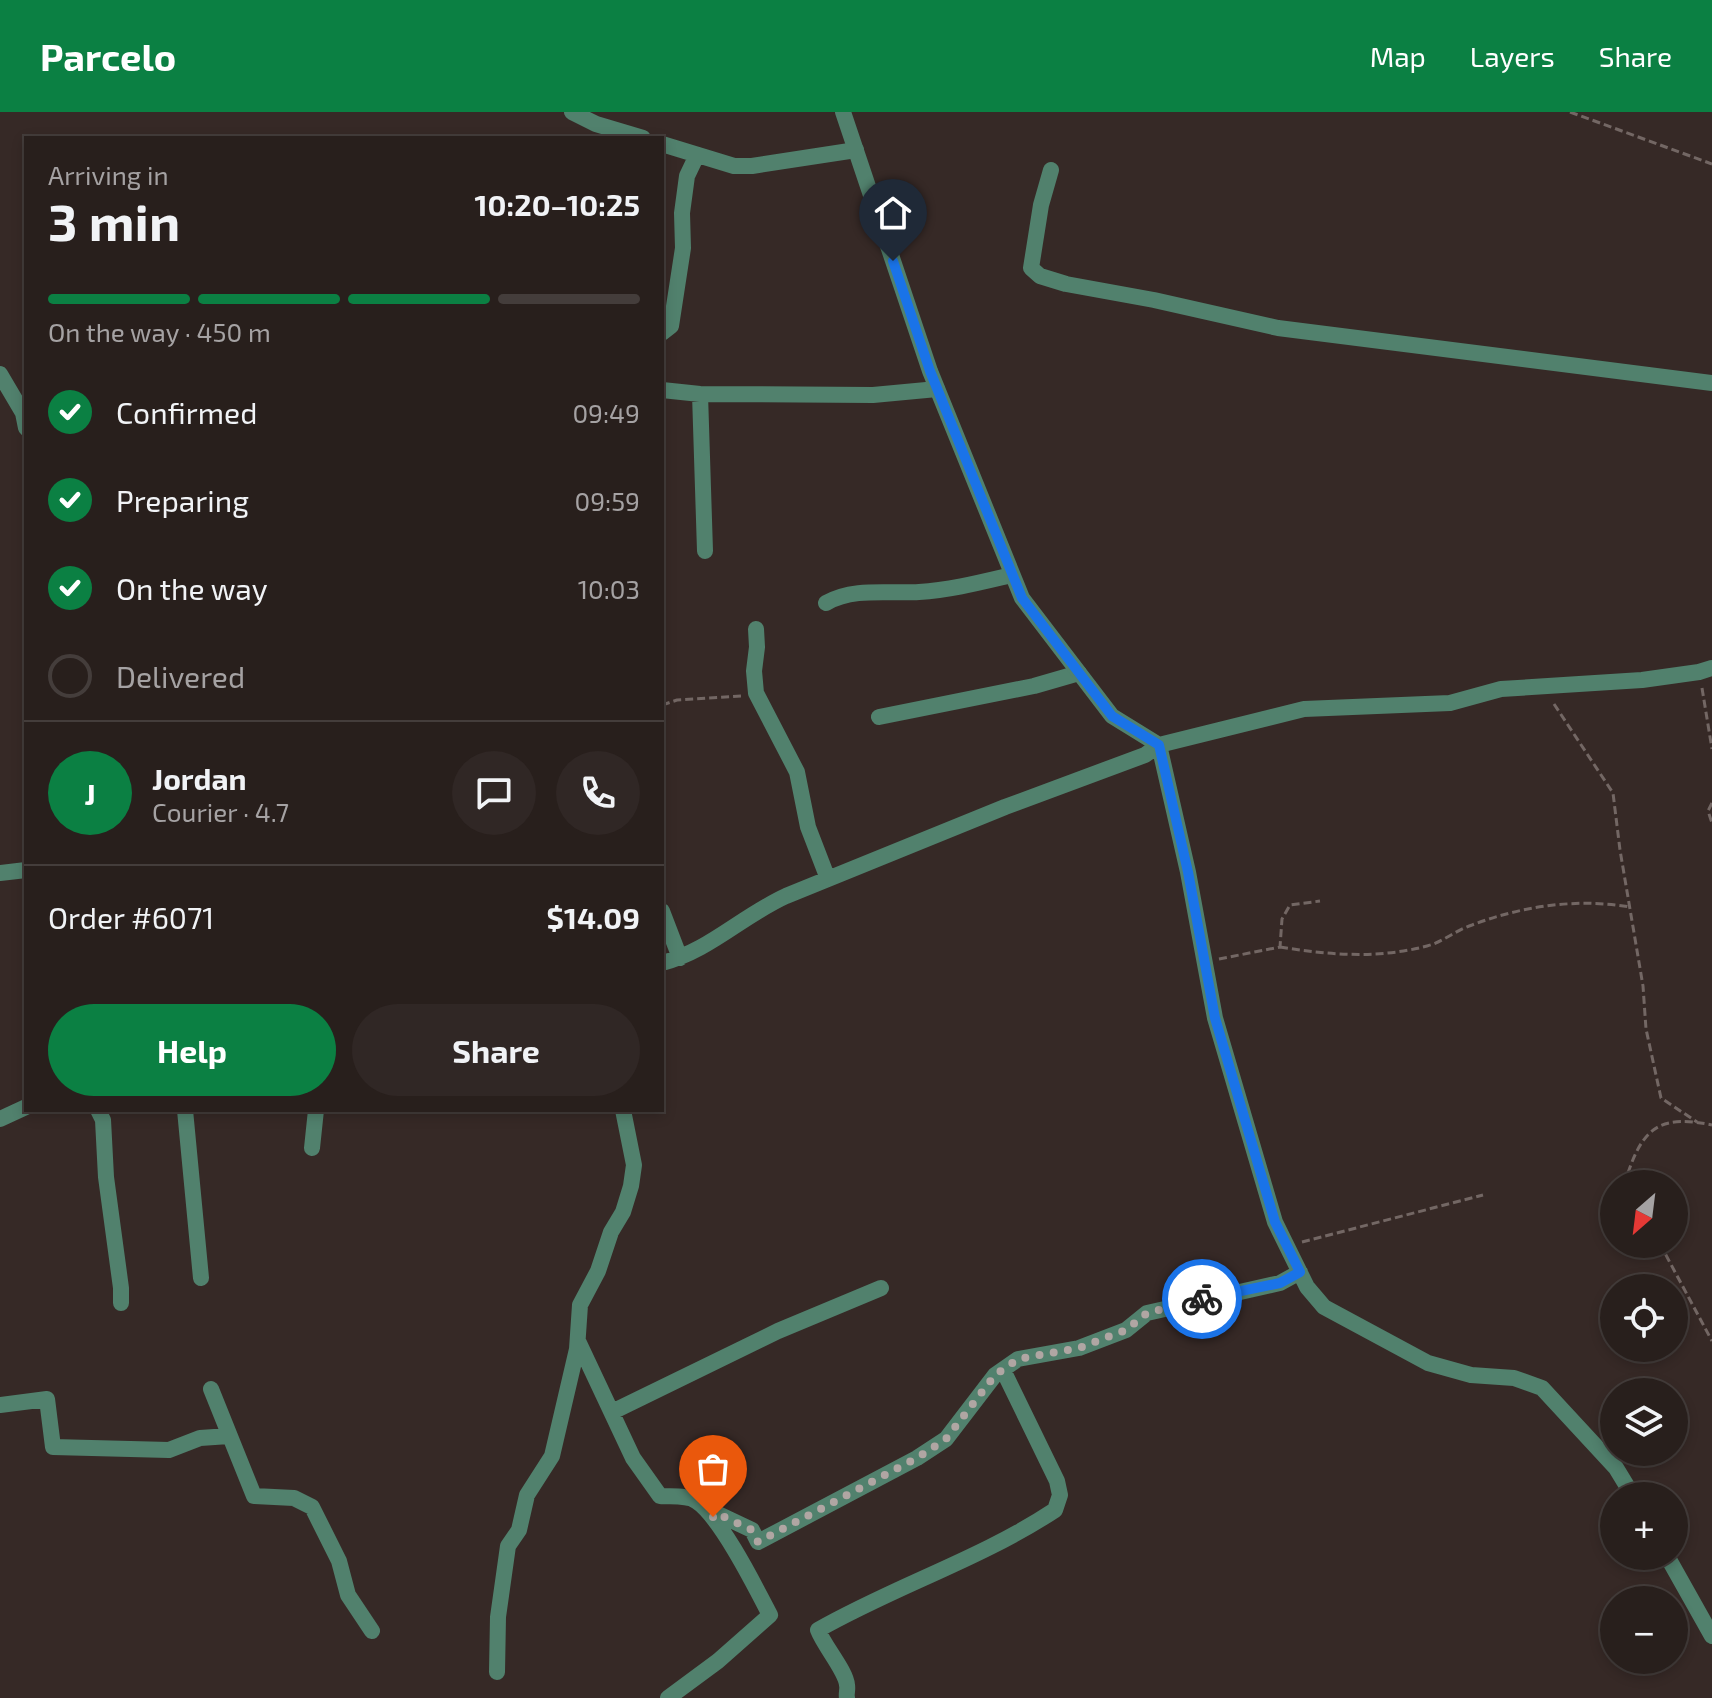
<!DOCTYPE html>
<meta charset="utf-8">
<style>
body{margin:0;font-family:"Exo 2",sans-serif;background:#302725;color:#f1f3f6;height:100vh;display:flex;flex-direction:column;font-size:30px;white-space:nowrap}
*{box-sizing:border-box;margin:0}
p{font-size:26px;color:#a5a2a3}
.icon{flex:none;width:44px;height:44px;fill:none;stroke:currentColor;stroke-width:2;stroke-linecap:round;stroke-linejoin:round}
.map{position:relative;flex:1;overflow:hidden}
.panel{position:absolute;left:24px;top:24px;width:640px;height:976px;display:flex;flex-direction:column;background:#281f1c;border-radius:0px;box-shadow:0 4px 12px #0003,0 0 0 2px #443d3b}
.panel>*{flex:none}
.needle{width:52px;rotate:208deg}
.tools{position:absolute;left:1600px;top:1058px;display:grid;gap:16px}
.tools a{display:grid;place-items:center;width:88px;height:88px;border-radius:50%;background:#281f1c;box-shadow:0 4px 12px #0003,0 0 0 2px #443d3b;font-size:40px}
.pin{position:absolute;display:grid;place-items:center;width:68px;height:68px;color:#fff;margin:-82px -34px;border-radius:50% 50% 50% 0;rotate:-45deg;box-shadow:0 0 8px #0007}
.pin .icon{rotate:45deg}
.courier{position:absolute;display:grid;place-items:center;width:80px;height:80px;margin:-40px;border:6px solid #1a73e8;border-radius:50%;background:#fff;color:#222;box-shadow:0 2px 10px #0007}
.overview em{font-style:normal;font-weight:700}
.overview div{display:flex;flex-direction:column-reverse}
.overview{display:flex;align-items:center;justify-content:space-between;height:136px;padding:0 24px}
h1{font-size:52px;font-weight:700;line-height:60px}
.bar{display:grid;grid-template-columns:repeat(4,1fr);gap:12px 8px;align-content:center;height:96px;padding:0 24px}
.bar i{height:10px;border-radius:6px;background:#443d3b}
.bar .selected{background:#0b8043}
.bar p{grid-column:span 4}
.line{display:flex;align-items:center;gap:20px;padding:0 24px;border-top:2px solid #443d3b}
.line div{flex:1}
.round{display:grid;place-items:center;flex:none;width:84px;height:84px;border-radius:42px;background:#302725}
ol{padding:0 24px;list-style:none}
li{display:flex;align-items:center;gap:24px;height:88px}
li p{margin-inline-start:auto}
li .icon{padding:8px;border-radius:50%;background:#0b8043;color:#fff;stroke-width:4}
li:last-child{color:#a5a2a3}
li i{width:44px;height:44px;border:4px solid #443d3b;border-radius:50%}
.primary-button{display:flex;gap:16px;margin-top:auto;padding:16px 24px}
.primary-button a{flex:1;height:92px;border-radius:48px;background:#0b8043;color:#fff;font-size:32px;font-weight:700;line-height:92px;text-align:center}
.primary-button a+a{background:#302725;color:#f1f3f6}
header{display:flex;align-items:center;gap:48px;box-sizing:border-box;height:112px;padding:0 40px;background:#0b8043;color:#fff}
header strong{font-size:38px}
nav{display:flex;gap:44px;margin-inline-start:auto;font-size:28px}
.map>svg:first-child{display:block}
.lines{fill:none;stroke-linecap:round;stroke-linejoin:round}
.path{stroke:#736764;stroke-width:3;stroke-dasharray:8 4;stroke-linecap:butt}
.minor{stroke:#51816d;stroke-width:16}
.tertiary{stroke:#51816d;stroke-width:16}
.done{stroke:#b0a6a3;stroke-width:8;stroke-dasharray:0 14.4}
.route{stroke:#1a73e8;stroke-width:10}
</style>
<header>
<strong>Parcelo</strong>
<nav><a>Map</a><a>Layers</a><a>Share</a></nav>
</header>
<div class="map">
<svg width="1712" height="1586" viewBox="0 0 1712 1586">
<rect width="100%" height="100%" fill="#362926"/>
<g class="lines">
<path class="path" d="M1570,0L1712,52
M1702,576L1712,637
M1554,592L1613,681L1620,738L1643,874L1646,917L1661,986L1697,1010
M662,593L677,588L741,584
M1712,691L1708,699L1712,711
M1280,835C1329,843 1378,847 1427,834C1443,830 1456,818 1472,813C1522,794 1577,786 1630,795
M1219,847L1280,835L1282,807L1290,793L1320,789
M1633,1072L1628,1061C1644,1013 1663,1003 1712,1013
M1302,1130L1483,1083
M1660,1132L1712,1229"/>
<path class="minor" d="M572,0L596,12L643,26
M662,32L734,54H752L856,38
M1051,58L1041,93L1031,156L1040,164L1066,172L1154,188L1278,216L1712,271
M662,221L671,214L683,136L682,101L687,64L697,43
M0,262L23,301L26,316
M662,278L700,282L873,283L937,277
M700,282L705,439
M826,491C854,475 889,482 919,480C951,478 982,470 1012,463
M756,517L757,535L754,559L756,581L797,660L808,715L828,767
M879,605L1034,574L1079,561
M0,761L26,758
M662,799L680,846
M662,851C709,839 742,804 786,784L1005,695L1145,643L1159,633L1188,760L1215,906L1275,1110L1307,1175L1324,1195L1428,1251L1471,1263L1514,1266L1542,1276L1616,1356L1633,1384
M98,998L103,1008L106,1065L121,1176V1191
M185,998L201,1166
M0,1007L26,995
M312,1036L316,998
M578,1229L633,1346L660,1384C671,1385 688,1383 696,1389C720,1404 756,1476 770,1503L718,1549L668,1586
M211,1277L254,1384L294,1386L312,1395L339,1449L348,1483L372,1519
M0,1293L47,1287L53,1335L169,1338L200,1326L229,1324
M612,1300L778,1219L881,1176
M713,1405L716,1401L752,1418L758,1430L917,1346L946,1327L995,1263L1018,1247L1079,1236L1126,1218L1147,1201L1280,1171L1300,1160
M1667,1444L1712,1524
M497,1560L498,1505L508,1434L519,1418L527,1383L552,1344L577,1237L580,1193L598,1159L611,1120L623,1100L631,1074L634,1053L623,998
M847,1586C846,1582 848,1577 847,1573C846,1559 824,1534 818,1518C895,1474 981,1447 1055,1398L1060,1383L1057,1369L1003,1258"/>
<path class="tertiary" d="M843,0L930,259L1022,486L1112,604L1159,633L1304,597L1450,591L1501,577L1642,568L1699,560L1712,556"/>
</g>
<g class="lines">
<path class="done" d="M713,1405L716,1401L752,1418L758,1430L917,1346L946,1327L995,1263L1018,1247L1079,1236L1126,1218L1147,1201L1202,1187"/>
<path class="route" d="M893,149L930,259L1022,486L1112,604L1159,633L1188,760L1215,906L1275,1110L1300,1160L1280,1171L1202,1187"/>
</g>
</svg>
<div class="tools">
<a><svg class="needle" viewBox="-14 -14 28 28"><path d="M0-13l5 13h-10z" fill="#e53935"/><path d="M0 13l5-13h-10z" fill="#a5a2a3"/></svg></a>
<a><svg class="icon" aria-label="locate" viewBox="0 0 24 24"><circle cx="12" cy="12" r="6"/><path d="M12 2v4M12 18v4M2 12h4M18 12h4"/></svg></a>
<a><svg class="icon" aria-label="layers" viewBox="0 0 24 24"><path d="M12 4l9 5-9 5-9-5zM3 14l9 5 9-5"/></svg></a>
<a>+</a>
<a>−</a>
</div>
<div class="pin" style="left:713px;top:1405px;background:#ea580c"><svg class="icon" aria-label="bag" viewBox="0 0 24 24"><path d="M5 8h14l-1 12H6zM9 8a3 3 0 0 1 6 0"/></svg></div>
<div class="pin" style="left:893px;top:149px;background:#1f2937"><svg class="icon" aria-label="home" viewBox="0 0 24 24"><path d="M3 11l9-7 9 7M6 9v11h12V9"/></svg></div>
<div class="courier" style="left:1202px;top:1187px"><svg class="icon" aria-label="bike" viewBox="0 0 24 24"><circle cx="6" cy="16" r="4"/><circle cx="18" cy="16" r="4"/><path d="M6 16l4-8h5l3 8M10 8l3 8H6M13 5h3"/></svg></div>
<section class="panel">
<div class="overview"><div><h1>3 min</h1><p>Arriving in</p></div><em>10:20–10:25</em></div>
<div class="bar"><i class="selected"></i><i class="selected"></i><i class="selected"></i><i></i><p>On the way · 450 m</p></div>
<ol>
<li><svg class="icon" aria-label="check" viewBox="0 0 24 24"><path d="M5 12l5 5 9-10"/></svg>Confirmed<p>09:49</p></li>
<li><svg class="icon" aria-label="check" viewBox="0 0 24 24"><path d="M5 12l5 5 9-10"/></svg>Preparing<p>09:59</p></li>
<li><svg class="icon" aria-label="check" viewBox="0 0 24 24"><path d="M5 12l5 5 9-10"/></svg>On the way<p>10:03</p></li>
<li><i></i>Delivered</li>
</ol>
<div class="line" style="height:144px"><b class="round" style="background:#0b8043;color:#fff">J</b><div><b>Jordan</b><p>Courier · 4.7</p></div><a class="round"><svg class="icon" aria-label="chat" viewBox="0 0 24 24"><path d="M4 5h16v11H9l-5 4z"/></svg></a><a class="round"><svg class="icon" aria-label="phone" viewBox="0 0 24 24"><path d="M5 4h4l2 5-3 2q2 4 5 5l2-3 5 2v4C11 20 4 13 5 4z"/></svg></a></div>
<div class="line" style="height:104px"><div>Order #6071</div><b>$14.09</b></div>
<div class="primary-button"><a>Help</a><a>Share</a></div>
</section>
</div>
